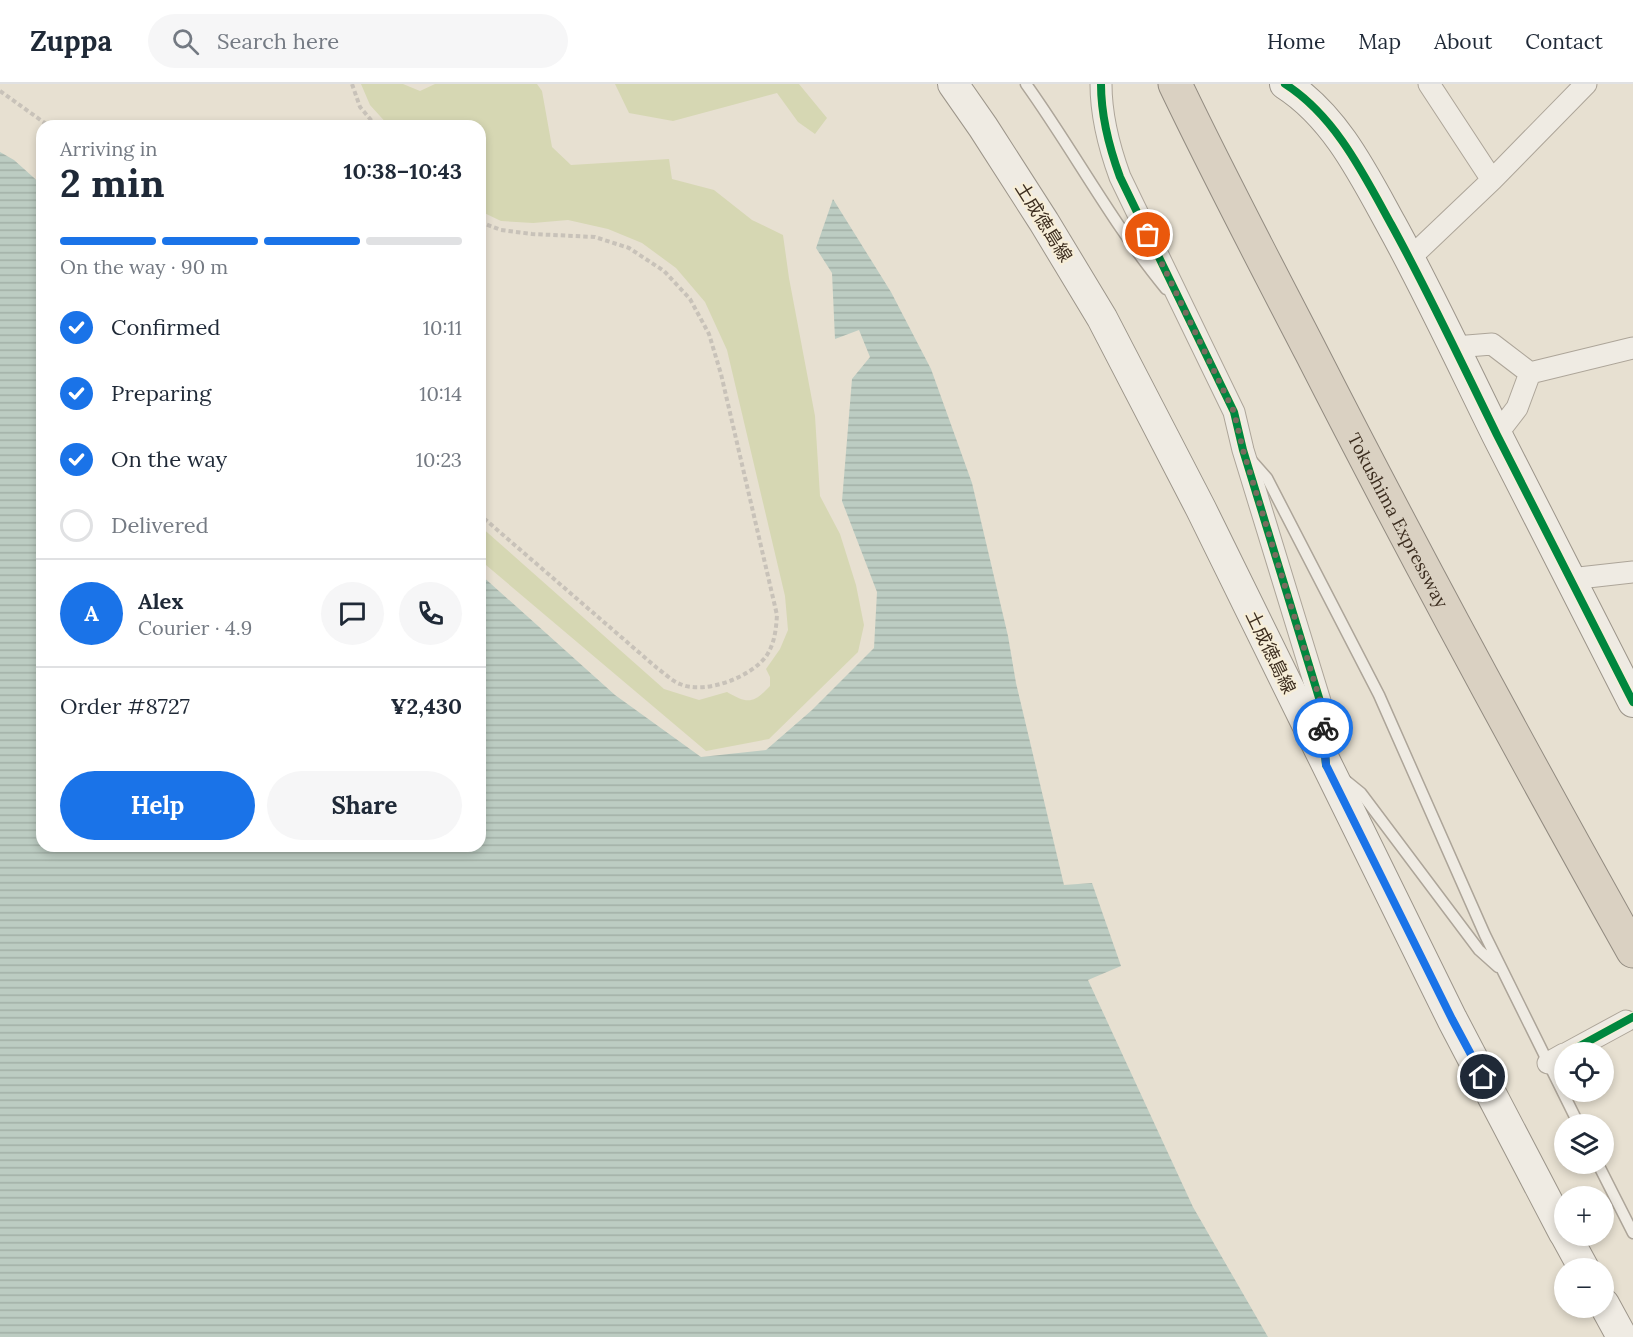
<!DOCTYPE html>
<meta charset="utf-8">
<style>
body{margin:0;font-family:Lora,"Noto Sans JP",serif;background:#f6f6f7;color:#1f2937;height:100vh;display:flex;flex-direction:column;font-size:22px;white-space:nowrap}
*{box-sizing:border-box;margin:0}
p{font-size:20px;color:#747a83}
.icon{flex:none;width:33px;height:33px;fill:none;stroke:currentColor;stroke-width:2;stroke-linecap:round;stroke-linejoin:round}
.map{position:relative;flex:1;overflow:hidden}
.panel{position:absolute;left:36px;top:36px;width:450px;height:732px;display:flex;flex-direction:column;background:#fff;border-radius:18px;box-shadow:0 3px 9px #0003}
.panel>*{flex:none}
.fabs{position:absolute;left:1554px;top:958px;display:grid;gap:12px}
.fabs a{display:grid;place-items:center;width:60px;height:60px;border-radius:50%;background:#fff;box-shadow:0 3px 9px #0003;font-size:30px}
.pin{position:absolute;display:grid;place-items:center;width:51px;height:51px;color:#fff;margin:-26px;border:3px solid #fff;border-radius:50%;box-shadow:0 2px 6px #0007}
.courier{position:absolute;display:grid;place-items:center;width:60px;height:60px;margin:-30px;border:4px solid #1a73e8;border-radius:50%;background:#fff;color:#222;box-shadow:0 2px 8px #0007}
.summary em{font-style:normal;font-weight:800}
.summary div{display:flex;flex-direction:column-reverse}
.summary{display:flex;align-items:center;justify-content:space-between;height:102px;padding:0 24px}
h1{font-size:39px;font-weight:800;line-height:45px}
.bar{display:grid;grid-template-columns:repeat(4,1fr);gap:9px 6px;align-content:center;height:72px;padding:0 24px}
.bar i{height:8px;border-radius:4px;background:#e0e1e3}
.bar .on{background:#1a73e8}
.bar p{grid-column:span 4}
.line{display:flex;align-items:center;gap:15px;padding:0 24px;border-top:2px solid #e0e1e3}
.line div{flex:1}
.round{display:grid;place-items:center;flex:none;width:63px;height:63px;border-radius:32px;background:#f6f6f7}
ol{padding:0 24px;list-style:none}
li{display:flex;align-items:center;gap:18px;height:66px}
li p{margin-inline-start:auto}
li .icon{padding:6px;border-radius:50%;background:#1a73e8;color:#fff;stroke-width:4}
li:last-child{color:#747a83}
li i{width:33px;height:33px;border:3px solid #e0e1e3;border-radius:50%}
.button{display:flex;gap:12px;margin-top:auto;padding:12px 24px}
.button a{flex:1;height:69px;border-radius:36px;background:#1a73e8;color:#fff;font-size:24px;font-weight:800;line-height:69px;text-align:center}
.button a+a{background:#f6f6f7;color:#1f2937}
header{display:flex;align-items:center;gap:36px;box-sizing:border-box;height:84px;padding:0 30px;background:#fff;border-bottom:2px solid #e0e1e3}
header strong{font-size:28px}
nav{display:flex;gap:33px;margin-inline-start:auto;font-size:21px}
.search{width:420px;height:54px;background:#f6f6f7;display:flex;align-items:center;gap:15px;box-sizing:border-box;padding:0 21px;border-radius:33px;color:#747a83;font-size:22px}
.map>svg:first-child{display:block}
.grass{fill:#d6d7b3}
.water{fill:url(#water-rules)}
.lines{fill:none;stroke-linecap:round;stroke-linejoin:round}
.lane-casing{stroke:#ada599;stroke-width:13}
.street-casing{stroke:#ada599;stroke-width:23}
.secondary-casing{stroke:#9c958a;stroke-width:32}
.highway-casing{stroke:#928b80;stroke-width:35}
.path{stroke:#c8c2b9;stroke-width:4;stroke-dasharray:4.5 3;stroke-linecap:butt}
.lane{stroke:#efebe3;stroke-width:10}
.street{stroke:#efebe3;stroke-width:21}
.secondary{stroke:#efebe3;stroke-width:30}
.highway{stroke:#dad1c2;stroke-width:33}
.cycleway-casing{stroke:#f7eed8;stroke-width:11}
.cycleway{stroke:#00873e;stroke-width:8}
.done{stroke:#786c5e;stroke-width:6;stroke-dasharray:0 10.8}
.route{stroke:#1a73e8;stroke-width:8}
.labels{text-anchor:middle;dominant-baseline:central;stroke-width:4.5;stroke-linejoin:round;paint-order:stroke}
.street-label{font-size:18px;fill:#3d2e20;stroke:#f7eed8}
</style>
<header>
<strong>Zuppa</strong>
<div class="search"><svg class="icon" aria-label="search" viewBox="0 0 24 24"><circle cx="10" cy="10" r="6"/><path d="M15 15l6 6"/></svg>Search here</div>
<nav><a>Home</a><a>Map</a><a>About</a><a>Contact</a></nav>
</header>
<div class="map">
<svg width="1633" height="1253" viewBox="0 0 1633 1253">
<defs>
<pattern id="water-rules" width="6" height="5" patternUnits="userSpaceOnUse" patternTransform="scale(1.5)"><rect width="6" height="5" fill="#bcccc2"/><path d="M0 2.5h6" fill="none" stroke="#a2b0a6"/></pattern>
</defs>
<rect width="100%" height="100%" fill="#e7e0d1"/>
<path class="grass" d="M361,0H403L420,7L435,0H537L542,7L552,63L571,81L669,75L672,95L714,106L752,136L783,151L789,194L815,332L820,412L840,450L856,501L864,541L858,568L769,655L706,667L480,476V442L664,605L699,616L727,608C748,620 753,620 770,602V593L766,585L780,565L788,546L785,512L727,266L705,218L676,184L642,159L608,145L568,136L533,139L501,137L480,127V42H389L370,21Z
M615,0H799L827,34L815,50L798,38L777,9L673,37L629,29Z"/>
<path class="water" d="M0,68L14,76L42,101V762H480V490L615,611L701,673L766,666L812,626L874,564L877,508L842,417L852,295L870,273L859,246L835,255L832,189L816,164L833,115L891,208L931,285L972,399L1008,552L1016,599L1064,801L1092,799L1121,882L1088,896L1193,1123L1268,1253H0Z"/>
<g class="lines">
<g class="lane-casing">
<path id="lane" d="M1026,0C1074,67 1113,141 1166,205
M1252,377L1267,394L1379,611L1485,851L1579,1041
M1345,696L1361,709L1479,866L1498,883
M1598,1080L1633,1149"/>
</g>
<g class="street-casing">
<path id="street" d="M1101,0C1101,32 1109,63 1120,93L1234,328L1243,366L1320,617L1325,665
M1429,0L1492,96
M1410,174L1492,96L1586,0
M1455,263L1492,260L1530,289L1633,264
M1497,350L1517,324L1530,289
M1570,495L1633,488
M1567,969L1626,937
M1548,979L1564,970"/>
</g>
<g class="secondary-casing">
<path id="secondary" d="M953,0L983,43L1044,138L1102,234L1201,425L1452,935L1564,1149
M1285,0C1335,32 1363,89 1391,140C1429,209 1462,280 1497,351C1542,440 1588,529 1633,618
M1566,1152L1584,1185
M1604,1220L1622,1253"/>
</g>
<g class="highway-casing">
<g id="highway">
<path id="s1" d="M1175,0C1218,90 1265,179 1311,268C1414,470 1522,669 1633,867"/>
</g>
</g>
<path class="path" d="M352,0L360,23L376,42
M0,7L49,42
M480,138L501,146L532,150L595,153L629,164L664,187L690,215L709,250L721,290L777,531C776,545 775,558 767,571C752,593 705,611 680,600C672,597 664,589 657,584L480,431"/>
<use href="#lane" class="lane"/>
<use href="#street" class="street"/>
<use href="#secondary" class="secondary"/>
<use href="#highway" class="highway"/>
<g class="cycleway-casing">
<path id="cycleway" d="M1101,0C1101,32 1109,63 1120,93L1234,328L1243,366L1320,617L1326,681
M1285,0C1335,32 1363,89 1391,140C1429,209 1462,280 1497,351C1542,440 1588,529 1633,618
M1567,969L1633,933"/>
</g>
<use href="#cycleway" class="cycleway"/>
</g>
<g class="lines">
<path class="done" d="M1148,151L1234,328L1243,366L1320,616L1323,644"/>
<path class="route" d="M1323,644L1326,681L1452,935L1483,993"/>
</g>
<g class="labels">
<g class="street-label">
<text transform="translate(1044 138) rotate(58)">土成徳島線</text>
<text stroke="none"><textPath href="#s1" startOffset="490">Tokushima Expressway</textPath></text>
<text transform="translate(1271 568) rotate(64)">土成徳島線</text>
</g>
</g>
</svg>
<div class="fabs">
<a><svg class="icon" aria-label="locate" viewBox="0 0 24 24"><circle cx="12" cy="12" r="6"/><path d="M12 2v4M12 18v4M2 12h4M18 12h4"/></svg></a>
<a><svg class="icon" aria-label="layers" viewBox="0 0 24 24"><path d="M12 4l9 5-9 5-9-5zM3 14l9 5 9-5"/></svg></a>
<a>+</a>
<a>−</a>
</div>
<div class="pin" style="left:1148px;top:151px;background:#ea580c"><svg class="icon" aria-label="bag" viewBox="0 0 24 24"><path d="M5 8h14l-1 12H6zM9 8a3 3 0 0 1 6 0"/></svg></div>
<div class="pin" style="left:1483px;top:993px;background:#1f2937"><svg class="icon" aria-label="home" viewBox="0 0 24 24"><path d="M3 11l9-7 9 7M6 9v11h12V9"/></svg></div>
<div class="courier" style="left:1323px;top:644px"><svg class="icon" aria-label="bike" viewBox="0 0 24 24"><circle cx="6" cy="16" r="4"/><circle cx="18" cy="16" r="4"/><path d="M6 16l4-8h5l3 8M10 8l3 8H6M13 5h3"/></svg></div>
<section class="panel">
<div class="summary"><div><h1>2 min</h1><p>Arriving in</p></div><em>10:38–10:43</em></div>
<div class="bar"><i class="on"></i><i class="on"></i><i class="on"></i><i></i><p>On the way · 90 m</p></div>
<ol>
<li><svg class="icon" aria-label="check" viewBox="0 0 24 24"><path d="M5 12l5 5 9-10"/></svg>Confirmed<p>10:11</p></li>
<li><svg class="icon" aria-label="check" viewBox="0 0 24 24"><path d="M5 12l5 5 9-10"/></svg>Preparing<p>10:14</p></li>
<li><svg class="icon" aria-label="check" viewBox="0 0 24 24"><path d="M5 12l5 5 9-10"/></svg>On the way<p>10:23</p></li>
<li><i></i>Delivered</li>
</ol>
<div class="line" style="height:108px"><b class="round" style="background:#1a73e8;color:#fff">A</b><div><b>Alex</b><p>Courier · 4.9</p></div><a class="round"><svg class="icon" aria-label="chat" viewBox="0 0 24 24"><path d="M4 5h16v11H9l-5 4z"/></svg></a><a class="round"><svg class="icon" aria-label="phone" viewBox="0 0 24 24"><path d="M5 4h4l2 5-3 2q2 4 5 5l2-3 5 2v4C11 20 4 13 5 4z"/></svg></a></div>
<div class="line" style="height:78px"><div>Order #8727</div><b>¥2,430</b></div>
<div class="button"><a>Help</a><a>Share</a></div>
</section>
</div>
